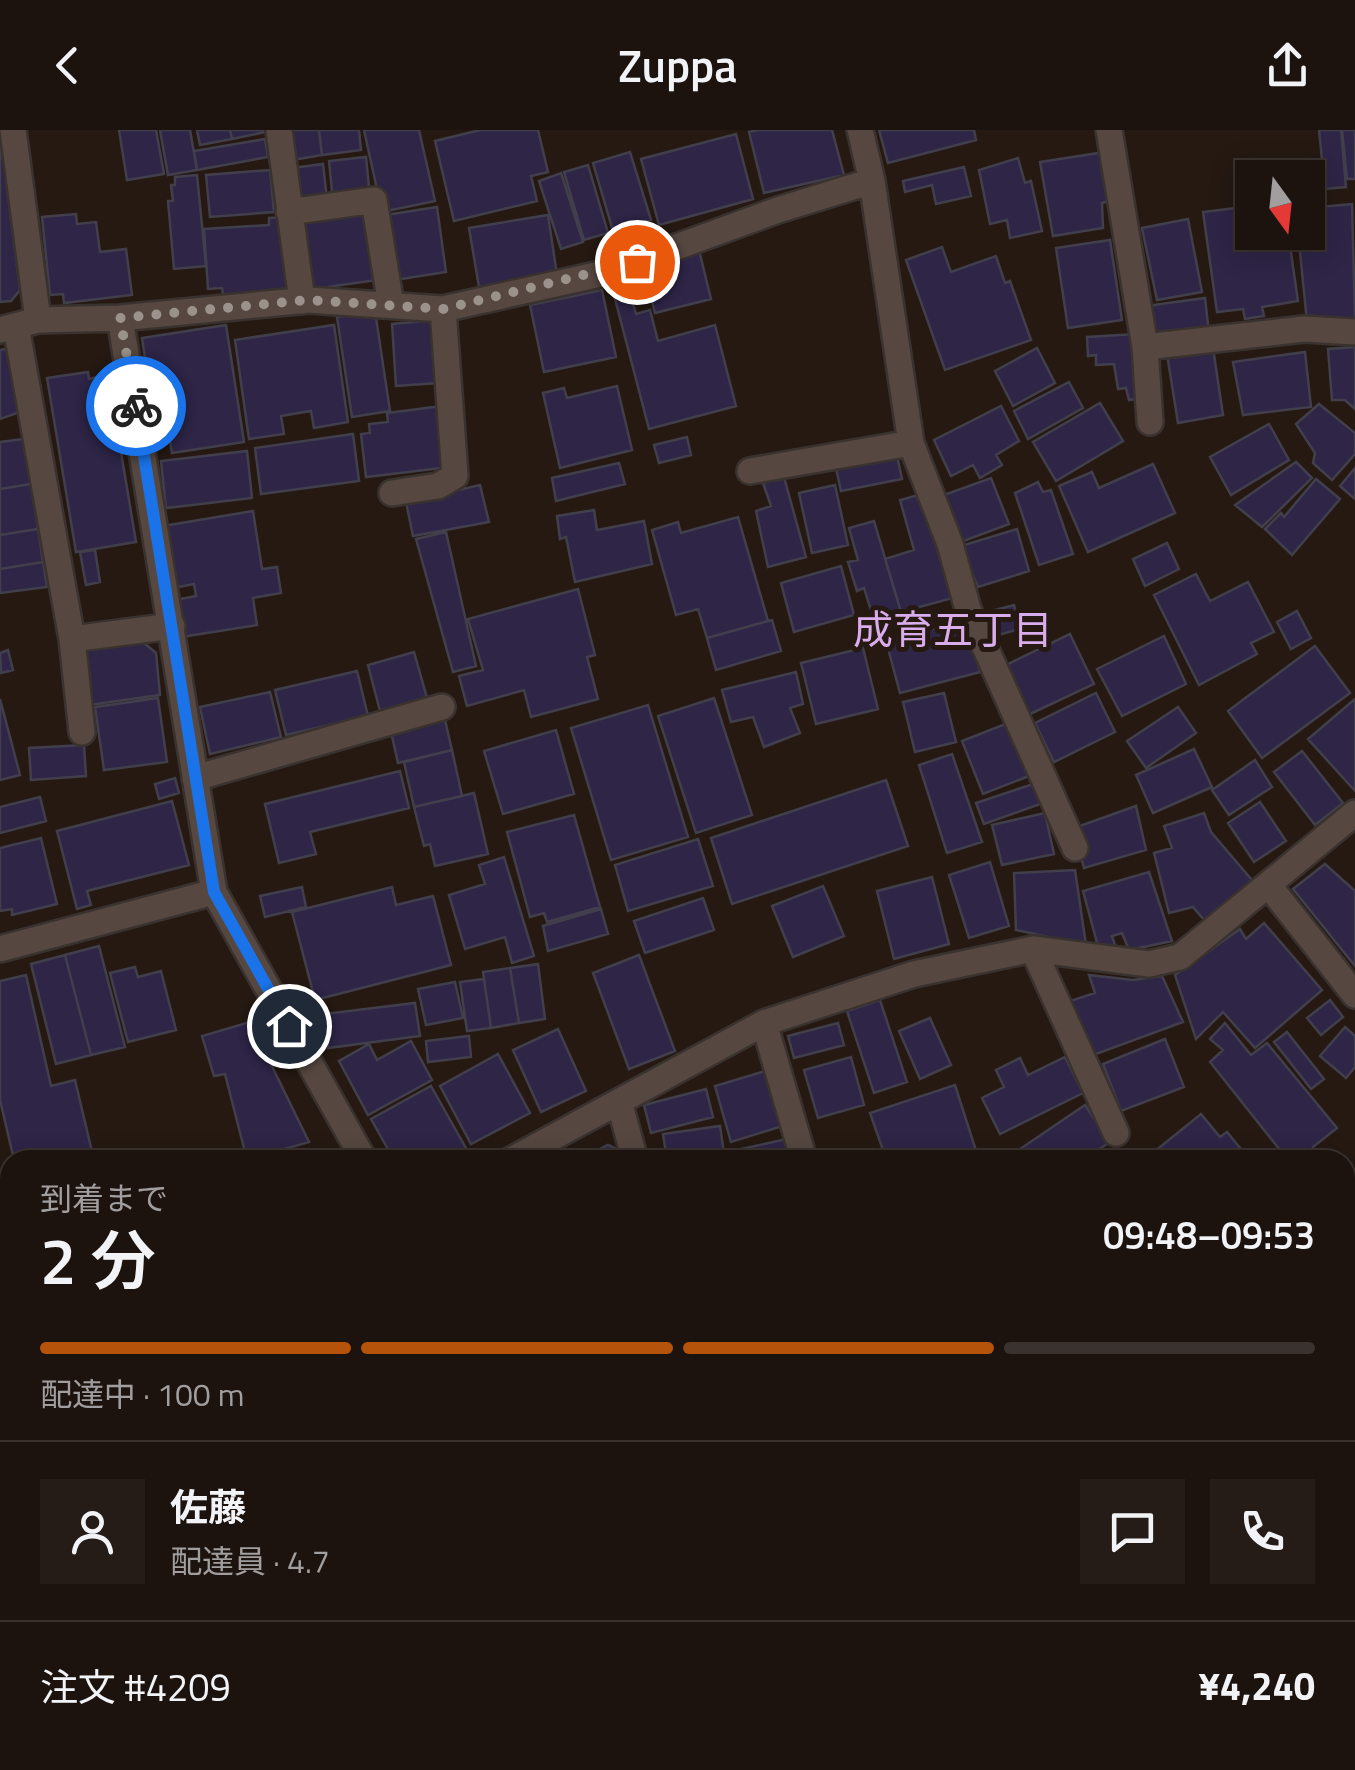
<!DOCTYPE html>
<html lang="ja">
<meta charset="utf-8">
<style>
body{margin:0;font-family:"Titillium Web","Noto Sans JP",sans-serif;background:#251c17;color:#f1f3f6;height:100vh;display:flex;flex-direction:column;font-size:38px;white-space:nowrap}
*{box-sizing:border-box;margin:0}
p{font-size:32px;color:#a09e9e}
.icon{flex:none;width:55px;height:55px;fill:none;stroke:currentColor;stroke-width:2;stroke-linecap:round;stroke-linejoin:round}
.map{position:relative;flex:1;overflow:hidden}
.panel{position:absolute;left:0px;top:1020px;width:1355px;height:620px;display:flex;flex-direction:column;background:#1c130e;border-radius:30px 30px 0 0;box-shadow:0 5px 25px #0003,0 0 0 2px #3a322e}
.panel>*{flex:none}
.needle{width:65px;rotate:165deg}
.fabs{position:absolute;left:1235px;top:30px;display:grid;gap:20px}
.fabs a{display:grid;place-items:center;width:90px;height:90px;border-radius:0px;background:#1c130e;box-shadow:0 5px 25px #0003,0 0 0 2px #3a322e;font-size:50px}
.pin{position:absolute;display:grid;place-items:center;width:85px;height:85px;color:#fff;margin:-42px;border:5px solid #fff;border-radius:50%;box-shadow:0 2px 10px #0007}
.courier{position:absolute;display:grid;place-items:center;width:100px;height:100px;margin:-50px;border:8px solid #1a73e8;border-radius:50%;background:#fff;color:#222;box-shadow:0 2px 12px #0007}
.overview em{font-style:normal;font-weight:600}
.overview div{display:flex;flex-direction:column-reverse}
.overview{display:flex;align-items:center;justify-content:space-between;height:170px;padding:0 40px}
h1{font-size:65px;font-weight:600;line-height:75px}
.bar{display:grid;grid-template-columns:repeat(4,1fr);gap:15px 10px;align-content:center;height:120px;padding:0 40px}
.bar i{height:12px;border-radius:8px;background:#3a322e}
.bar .selected{background:#b45309}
.bar p{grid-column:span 4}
.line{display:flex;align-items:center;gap:25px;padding:0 40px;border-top:2px solid #3a322e}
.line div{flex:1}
.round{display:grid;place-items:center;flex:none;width:105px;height:105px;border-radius:0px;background:#251c17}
header{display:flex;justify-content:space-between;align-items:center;height:130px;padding:0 40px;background:#1c130e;font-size:45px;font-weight:600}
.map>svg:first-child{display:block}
.building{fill:#2e2547;stroke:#423f4c;stroke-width:2.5}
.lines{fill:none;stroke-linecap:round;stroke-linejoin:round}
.minor-casing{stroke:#3a322f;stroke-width:30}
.highway-casing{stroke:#3a322f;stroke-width:35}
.minor{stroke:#564840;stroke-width:25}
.highway{stroke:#f2a096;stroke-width:30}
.done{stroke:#9b928c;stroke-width:10;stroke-dasharray:0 18}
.route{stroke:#1a73e8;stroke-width:12}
.labels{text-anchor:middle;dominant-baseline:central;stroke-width:10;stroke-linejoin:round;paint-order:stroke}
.neighbourhood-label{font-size:40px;fill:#d9aceb;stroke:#251912}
</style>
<header><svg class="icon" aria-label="back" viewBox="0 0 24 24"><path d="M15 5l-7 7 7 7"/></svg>Zuppa<svg class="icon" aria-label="share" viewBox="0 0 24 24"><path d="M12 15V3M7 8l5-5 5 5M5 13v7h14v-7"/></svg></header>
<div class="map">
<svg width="1355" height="1640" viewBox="0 0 1355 1640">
<rect width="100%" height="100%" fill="#251912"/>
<path class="building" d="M119,0H156L164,44L127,50Z
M160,0H190L197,40L168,45Z
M197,0H230L232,9L200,15Z
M230,0H269L270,1L232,9Z
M282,0H319L322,25L287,31Z
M319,0H359L361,20L322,25Z
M364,0H419L435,71L382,82Z
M480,0H538L548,42L531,46L537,71L454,91L435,11Z
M758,0H832L844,45L764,63L749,2Z
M879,0H974L976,10L888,33Z
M1319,0H1341L1346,57L1325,59Z
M1342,0H1355V49H1347Z
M0,3L20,160L11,171L0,172Z
M736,4L753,69L659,95L641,29Z
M265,9L268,27L197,40L194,21Z
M630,22L651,90L613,101L593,33Z
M1105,22L1113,70L1102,73L1103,98L1053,106L1040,32Z
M366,27L370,67L333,71L329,31Z
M1018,28L1025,53L1031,51L1042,101L1010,108L1007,90L990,94L979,40Z
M323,34L327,70L288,75L284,39Z
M588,35L608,103L584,110L564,42Z
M964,37L971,66L936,74L932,55L905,62L903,51Z
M270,40L274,82L210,87L206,45Z
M561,43L583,112L561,119L539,51Z
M197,45L206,136L174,139L168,71H173L171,55H175V47Z
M373,71L384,149L306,160L294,81Z
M1352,74L1355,188L1307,192L1298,102H1308V78Z
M1252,76V102H1288L1298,171L1262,177L1264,186L1245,189L1243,179L1217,182L1203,82Z
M437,77L446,142L388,151L379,86Z
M76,84L77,94L96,92L100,122L126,119L132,165L64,173L63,164L50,165L42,87Z
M548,85L557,145L479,157L469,98Z
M290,87L294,161L223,165L222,158L208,159L204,99L269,95V88Z
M1188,89L1202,162L1157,170L1142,98Z
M1110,110L1122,190L1068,198L1056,118Z
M942,117L951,142L996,126L1005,153L1010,151L1031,210L945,240L906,130Z
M699,120L711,169L655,183L648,155L614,165L608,144Z
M602,160L616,227L544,242L530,175Z
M629,160L636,184L650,180L658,211L715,195L736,276L649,299L614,165Z
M1205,168L1209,203L1151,211L1146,176Z
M375,181L390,281L352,287L337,187Z
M434,190L438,253L396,256L392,194Z
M226,195L244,312L172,323L163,267L156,240L147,241L142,208Z
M334,195L348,292L314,298L311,281L281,286L284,304L249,309L235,210Z
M1136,204L1143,268L1129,270L1126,258L1118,259L1114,234L1096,235V225L1088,226L1087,207Z
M1355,217V279L1345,270H1332L1328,219Z
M10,218L20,282L0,289V220Z
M1037,218L1055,253L1013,276L995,241Z
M1213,218L1223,285L1178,293L1167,224Z
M1305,222L1311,277L1243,285L1233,232Z
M88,242L89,249L108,244L136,412L76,422L47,248Z
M1069,252L1083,278L1028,309L1014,281Z
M617,256L632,320L560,338L543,263L564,258L567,268Z
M1100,273L1123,311L1056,351L1033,312Z
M1319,274L1355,303V324L1332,350L1313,333L1315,323L1296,294Z
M442,276L450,337L366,347L361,304L370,303L369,294L388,292L387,283Z
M1001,276L1019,311L996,325L1002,335L980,348L973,335L951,346L934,310Z
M1269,294L1289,330L1231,365L1210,327Z
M353,304L359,351L261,364L255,318Z
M687,307L691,325L659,333L654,315Z
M24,309L31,354L0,359V312Z
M247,321L252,368L166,378L161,331Z
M896,321L902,349L841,361L835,334Z
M1296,332L1312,348L1262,397L1235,375Z
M619,333L625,354L556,371L552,348Z
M1153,334L1175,383L1088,422L1059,356L1092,342L1099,358Z
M1355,338V369L1340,356Z
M784,347L806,427L768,437L756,381L771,376L763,353Z
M991,348L1009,394L961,412L944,365Z
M1316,349L1340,369L1292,425L1265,399L1281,383L1284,387Z
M1038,352L1043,362L1051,360L1073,424L1039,435L1015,363Z
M31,354L38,399L0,405V359Z
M480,355L489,392L413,406L406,372Z
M835,355L848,415L812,423L799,363Z
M922,364L953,468L901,482L885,429L914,420L900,370Z
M594,380L597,400L644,391L652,434L575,452L566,407L560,409L557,386Z
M253,381L262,439L277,437L281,463L253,468L257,495L181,507L175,470L196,466L194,454L173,458L163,396Z
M738,387L768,491L707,508L698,479L676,485L652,400L678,392L681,403Z
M874,391L901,482L874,490L864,458L857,461L848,432L858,430L849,398Z
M38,399L43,432L0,439V405Z
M1017,399L1029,441L978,457L961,416Z
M446,402L476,536L453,542L416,409Z
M1167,413L1179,439L1145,456L1133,429Z
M95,420L100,452L86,455L80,422Z
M43,432L47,457L0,463V439Z
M841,436L854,485L794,502L781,453Z
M1196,444L1210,471L1248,452L1274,502L1251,513L1257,524L1199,555L1154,465Z
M578,459L595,525L587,527L598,569L531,587L524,560L467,576L459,546L483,540L468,489Z
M1014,475L1020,499L991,507L984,483Z
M1297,481L1311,508L1291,519L1277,492Z
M772,490L781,521L716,540L707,508Z
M967,490L980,542L900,563L886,511Z
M1070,504L1094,554L1030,584L1006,535Z
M1164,506L1186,554L1122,586L1097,539Z
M138,508L156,523L160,565L89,575L80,517Z
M1315,516L1350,563L1262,628L1228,581Z
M863,518L878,579L816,594L801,533Z
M8,520L13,540L1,543L0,523Z
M414,522L427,568L380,581L368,535Z
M357,541L368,586L286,605L275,560Z
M796,542L803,574L790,578L800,603L764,617L753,587L731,592L722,560Z
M270,562L281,607L210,624L200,577Z
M944,563L956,612L915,622L903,572Z
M1096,563L1115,602L1054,632L1035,593Z
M158,568L167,632L104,640L95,577Z
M714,568L752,685L696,703L658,586Z
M0,569L20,645L0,650Z
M1355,569V661L1308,609Z
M648,575L688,707L611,730L571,598Z
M1178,577L1196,603L1146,638L1127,611Z
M445,590L452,620L398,633L391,602Z
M1013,591L1034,644L983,664L962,611Z
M556,600L574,664L503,684L484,621Z
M84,615L86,646L31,650L29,618Z
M1194,619L1212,657L1153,683L1136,645Z
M452,620L462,666L414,677L404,632Z
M1302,621L1343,673L1315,695L1274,642Z
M952,624L982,712L947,723L919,635Z
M1255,630L1272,657L1229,685L1212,660Z
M400,641L409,678L310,702L316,724L279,733L265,674Z
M175,648L179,663L159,669L155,654Z
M886,650L908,716L732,774L711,708Z
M1036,653L1043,673L984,694L976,673Z
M474,663L488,724L435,736L430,714L424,716L414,677Z
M40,667L46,691L0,703V677Z
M172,671L189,735L87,761L91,775L77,779L57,701Z
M1260,672L1286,711L1254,732L1228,693Z
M1136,676L1146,720L1084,738L1074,698Z
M1045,683L1054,724L1002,735L992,695Z
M1204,683L1211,702L1252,750L1204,790L1193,777L1169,783L1154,723L1172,718L1164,696Z
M574,685L600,777L547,792L544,783L530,787L507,702Z
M41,708L57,774L12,785V779L0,781V718Z
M698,709L713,756L628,781L615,735Z
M504,727L534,826L512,833L505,807L465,819L449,765L485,754L479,735Z
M990,732L1009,796L969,808L949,745Z
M1325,734L1355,761V836L1293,759Z
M1075,740L1086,815L1016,800L1014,743Z
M1149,742L1172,811L1129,820L1122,803L1112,806L1115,815L1099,820L1083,761Z
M932,747L949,814L894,829L877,761Z
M823,756L844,806L793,827L772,776Z
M302,757L306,777L265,787L260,766Z
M392,757L396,775L433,766L451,835L315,870L292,782Z
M703,768L714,800L645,823L634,791Z
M601,779L608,804L548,821L543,796Z
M1264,793L1322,860L1255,918L1223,882L1196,909L1175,845L1240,799L1246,809Z
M99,816L125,917L91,925L65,825Z
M65,825L91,925L56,934L31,834Z
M639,825L675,921L629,939L593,843Z
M538,834L545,889L519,893L510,838Z
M135,837L138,847L161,841L176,900L128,912L110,843Z
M510,838L519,893L491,898L483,842Z
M26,845L51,956L75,950L94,1030H14L0,970V851Z
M1089,845L1133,850L1162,846L1183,892L1088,927L1064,873L1095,863Z
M484,849L491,898L467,901L460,852Z
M455,852L463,888L426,895L418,859Z
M880,870L907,952L874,963L847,881Z
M1330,870L1343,887L1321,905L1307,888Z
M415,873L420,906L328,918L324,884Z
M930,888L951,935L920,949L899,901Z
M257,890L266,924L309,1012L247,1030L225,944L214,946L202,906Z
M838,893L844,915L794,928L788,906Z
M1225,893L1251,925L1267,913L1337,998L1313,1017L1322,1030H1288L1210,932L1223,920L1210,909Z
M1345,897L1355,906V937L1346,948L1320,926Z
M558,899L586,961L541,982L513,920Z
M1287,902L1324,949L1311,959L1274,912Z
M469,906L471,927L428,932L426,911Z
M1165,909L1184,957L1121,981L1103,934Z
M411,911L432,950L368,985L339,931L369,914L377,930Z
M498,924L530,983L471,1014L440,956Z
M851,927L864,975L818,988L804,940Z
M1065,927L1083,963L1000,1004L982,968L1004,957L996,940L1020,928L1028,945Z
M772,939L789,994L731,1012L715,956Z
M955,955L979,1030H858V1026L883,1020L870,983Z
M431,956L467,1020L448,1030H394L371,989Z
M706,959L713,987L651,1003L644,975Z
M1085,975L1110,1012L1083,1030H1027L1020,1019Z
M1201,984L1220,1007L1227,1002L1249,1029L1144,1030Z
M720,996L725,1030H667L663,1004Z
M791,1008L796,1030H730L728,1022Z
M608,1015L624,1022L625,1030H578Z
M1355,1054V1093L1345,1081V1062Z
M1345,1112L1355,1124V1169L1345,1180Z
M1355,1517V1573L1347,1518Z
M165,1630H282L285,1640H168Z
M624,1630H759L768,1640H630Z
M1237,1630H1323L1324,1640H1238Z"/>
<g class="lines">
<g class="minor-casing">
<path id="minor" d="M13,0L38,190
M279,0L302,171
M860,0L872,51L911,313L950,414L968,479L1075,718
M1109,0L1145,217L1150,292
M289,82L374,70L391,175
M120,188L214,762L364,1030
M16,196L72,509L82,602
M0,200L38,190L120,188L308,170L443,179L605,143L778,80L872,51
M1145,217L1304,199L1355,202
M750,341L911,313
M392,363L438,356L455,346L443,179
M72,509L172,496
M195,648L442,577
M1270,757L1355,865
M0,819L214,762
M1033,819L1116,1003
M764,893L804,1030
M620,975L635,1030
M511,1030L764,893L914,844L1033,819L1149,834L1180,827L1355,683
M0,1193L10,1190
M1345,1273L1355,1264
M1345,1356L1355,1346
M1345,1487L1355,1485
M592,1630L602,1640
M1066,1630L1071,1640
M1339,1630L1340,1640
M382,1640L395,1630
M946,1640L957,1630
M1031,1640L1043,1630"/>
</g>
<g class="highway-casing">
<path id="highway" d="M0,1243L10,1280
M0,1489L10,1528
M36,1630L38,1640
M92,1630L94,1640"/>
</g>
<use href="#minor" class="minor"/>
<use href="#highway" class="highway"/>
</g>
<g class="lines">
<path class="done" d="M136,276L120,188L308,170L443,179L637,132"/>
<path class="route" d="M136,276L214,762L289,896"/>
</g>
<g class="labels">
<g class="neighbourhood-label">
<text x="953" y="499">成育五丁目</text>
</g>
</g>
</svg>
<div class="fabs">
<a><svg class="needle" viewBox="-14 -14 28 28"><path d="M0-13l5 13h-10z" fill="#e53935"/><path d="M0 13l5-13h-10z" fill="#a09e9e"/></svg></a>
</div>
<div class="pin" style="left:637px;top:132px;background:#ea580c"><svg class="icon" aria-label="bag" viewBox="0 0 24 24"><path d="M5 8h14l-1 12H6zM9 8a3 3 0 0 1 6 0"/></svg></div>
<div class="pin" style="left:289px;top:896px;background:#1f2937"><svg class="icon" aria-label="home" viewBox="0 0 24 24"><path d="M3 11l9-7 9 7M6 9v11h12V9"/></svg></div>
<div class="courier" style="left:136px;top:276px"><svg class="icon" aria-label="bike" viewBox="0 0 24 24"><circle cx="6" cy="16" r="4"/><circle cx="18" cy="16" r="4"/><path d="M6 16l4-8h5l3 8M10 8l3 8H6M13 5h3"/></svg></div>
<section class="panel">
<div class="overview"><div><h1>2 分</h1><p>到着まで</p></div><em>09:48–09:53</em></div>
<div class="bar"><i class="selected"></i><i class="selected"></i><i class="selected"></i><i></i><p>配達中 · 100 m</p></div>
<div class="line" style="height:180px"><a class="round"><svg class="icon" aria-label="person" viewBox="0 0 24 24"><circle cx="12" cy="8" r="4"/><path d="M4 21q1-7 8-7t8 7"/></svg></a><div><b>佐藤</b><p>配達員 · 4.7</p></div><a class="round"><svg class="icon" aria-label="chat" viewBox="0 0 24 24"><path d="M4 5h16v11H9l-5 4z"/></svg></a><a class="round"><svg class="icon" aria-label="phone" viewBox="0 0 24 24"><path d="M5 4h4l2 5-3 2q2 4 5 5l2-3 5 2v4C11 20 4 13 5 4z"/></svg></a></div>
<div class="line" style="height:130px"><div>注文 #4209</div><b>¥4,240</b></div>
</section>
</div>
